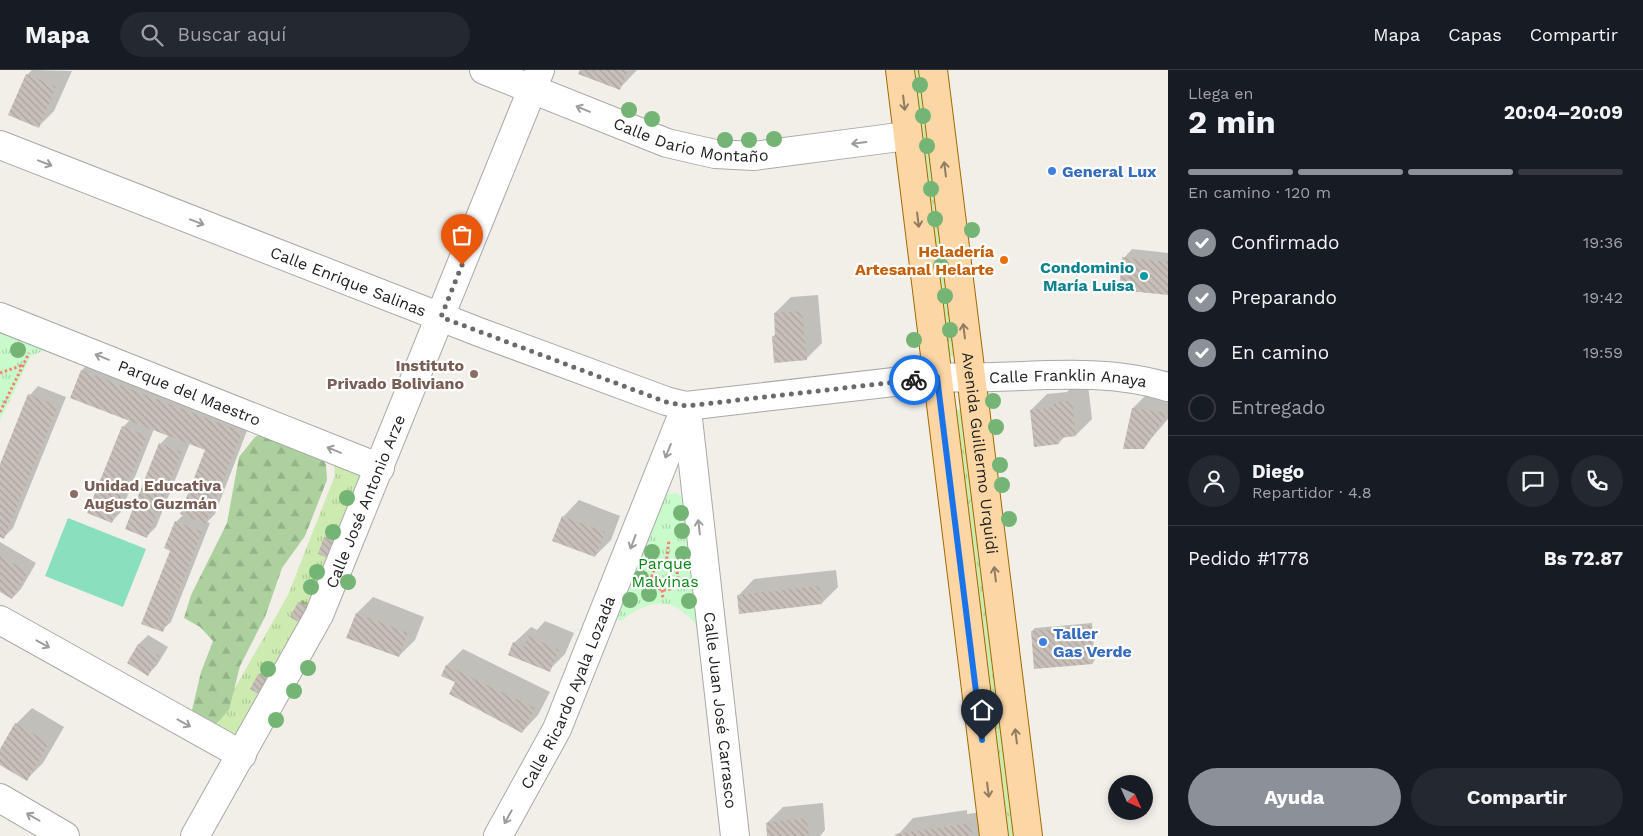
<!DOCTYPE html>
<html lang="es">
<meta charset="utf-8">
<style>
body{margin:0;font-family:"Work Sans",sans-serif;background:#242831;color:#f1f3f6;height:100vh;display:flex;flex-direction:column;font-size:19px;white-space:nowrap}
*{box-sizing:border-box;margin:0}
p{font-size:16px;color:#9ea1a6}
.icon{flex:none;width:28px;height:28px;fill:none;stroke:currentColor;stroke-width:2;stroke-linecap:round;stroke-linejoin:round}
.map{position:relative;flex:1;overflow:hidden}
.panel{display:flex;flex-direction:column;background:#171b24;width:475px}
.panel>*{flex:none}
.needle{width:32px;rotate:135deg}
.fabs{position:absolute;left:1108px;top:705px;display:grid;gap:10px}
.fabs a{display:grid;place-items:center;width:45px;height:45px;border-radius:50%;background:#171b24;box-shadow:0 2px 8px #0003;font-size:25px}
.pin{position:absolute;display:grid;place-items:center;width:42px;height:42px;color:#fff;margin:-51px -21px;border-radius:50% 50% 50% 0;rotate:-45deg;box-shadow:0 0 5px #0007}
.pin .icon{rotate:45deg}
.courier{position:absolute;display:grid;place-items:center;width:50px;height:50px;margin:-25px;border:4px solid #1a73e8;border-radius:50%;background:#fff;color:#222;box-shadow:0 1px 6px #0007}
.overview em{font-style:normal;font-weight:700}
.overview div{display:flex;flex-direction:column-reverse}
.overview{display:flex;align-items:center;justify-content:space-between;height:85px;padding:0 20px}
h1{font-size:32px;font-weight:700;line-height:38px}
.bar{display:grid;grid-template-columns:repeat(4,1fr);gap:8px 5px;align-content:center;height:60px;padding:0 20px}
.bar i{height:6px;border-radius:4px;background:#363941}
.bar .active{background:#8c9099}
.bar p{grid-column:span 4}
.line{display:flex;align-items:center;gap:12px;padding:0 20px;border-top:1px solid #363941}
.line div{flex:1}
.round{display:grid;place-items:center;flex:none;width:52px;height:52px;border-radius:26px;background:#242831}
ol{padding:0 20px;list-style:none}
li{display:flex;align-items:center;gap:15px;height:55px}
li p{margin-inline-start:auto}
li .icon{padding:5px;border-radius:50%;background:#8c9099;color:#fff;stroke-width:4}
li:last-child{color:#9ea1a6}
li i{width:28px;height:28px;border:2px solid #363941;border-radius:50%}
.cta{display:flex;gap:10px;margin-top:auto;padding:10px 20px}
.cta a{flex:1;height:58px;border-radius:30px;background:#8c9099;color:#fff;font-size:20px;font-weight:700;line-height:58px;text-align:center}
.cta a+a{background:#242831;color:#f1f3f6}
header{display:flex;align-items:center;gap:30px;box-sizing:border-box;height:70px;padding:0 25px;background:#171b24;border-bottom:1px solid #363941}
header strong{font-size:24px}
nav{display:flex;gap:28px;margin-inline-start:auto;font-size:18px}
.search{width:350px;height:45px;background:#242831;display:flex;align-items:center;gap:12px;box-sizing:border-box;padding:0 18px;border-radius:28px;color:#9ea1a6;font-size:19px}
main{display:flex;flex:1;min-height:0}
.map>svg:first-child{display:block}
.grass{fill:url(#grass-tufts)}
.forest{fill:url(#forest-firs)}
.park{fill:url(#park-tufts)}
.pitch{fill:#88e0be}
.shadow{fill:#0003}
.building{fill:url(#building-back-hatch)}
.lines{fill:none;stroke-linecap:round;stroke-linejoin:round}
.minor-casing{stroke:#a9a9a9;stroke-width:30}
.major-casing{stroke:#a06b00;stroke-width:30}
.path{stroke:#fa8072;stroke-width:3;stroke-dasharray:2.5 2.5;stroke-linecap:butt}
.minor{stroke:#fff;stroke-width:28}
.major{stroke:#fcd6a4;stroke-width:28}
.tree{fill:#74b475}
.oneway{stroke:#8f7c63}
.oneway2{stroke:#9c9c9c}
.done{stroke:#6b6a68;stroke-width:5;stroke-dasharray:0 9}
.route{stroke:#1a73e8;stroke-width:6}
.shop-dot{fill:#3f7fe0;stroke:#fff;stroke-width:2}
.food-dot{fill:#e8710a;stroke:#fff;stroke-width:2}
.culture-dot{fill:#0f9aa8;stroke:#fff;stroke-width:2}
.education-dot{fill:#8d6e63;stroke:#fff;stroke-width:2}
.labels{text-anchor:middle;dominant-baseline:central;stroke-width:4.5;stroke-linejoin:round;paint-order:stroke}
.street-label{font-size:16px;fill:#222;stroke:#fff}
.shop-label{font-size:16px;font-weight:bold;fill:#366cbe;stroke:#fff;text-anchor:start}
.food-label{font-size:16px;font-weight:bold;fill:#c56008;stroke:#fff;text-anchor:end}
.culture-label{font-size:16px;font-weight:bold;fill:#0d838f;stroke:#fff;text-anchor:end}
.education-label{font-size:16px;font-weight:bold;fill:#785e54;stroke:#fff;text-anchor:end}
.park-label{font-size:16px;fill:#0c8416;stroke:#fff}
</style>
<header>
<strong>Mapa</strong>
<div class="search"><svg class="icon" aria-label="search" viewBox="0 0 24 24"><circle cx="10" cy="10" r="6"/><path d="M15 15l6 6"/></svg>Buscar aquí</div>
<nav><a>Mapa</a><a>Capas</a><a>Compartir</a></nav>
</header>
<main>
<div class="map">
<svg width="1168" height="766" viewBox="0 0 1168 766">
<defs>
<pattern id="grass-tufts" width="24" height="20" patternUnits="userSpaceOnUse" patternTransform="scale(1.25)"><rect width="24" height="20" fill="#cdebb0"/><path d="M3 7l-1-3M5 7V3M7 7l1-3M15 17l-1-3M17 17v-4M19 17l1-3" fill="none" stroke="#b0c997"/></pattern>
<pattern id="forest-firs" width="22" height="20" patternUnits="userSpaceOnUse" patternTransform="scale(1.25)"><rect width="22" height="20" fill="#add19e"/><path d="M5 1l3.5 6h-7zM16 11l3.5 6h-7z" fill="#95b388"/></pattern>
<pattern id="park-tufts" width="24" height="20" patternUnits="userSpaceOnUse" patternTransform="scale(1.25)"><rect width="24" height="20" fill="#c8facc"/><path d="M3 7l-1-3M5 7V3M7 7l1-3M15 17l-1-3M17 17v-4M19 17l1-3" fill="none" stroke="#acd6af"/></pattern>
<pattern id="building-back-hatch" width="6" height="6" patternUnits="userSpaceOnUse" patternTransform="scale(1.25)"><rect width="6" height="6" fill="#c7bfb8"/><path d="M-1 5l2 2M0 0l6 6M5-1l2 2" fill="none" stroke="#aba49e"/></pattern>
</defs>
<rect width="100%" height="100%" fill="#f2efe9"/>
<path class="grass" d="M914,0H923L956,286L947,287Z
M963,339L1018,766H1009L954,340Z
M329,386L356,400L362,409L320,530L233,671L204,651L219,646L288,525L335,405L334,396Z"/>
<path class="forest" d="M282,352L311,366L326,395L327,410L305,466L282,498L265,547L240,596L229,640L217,653L197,668L187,661L201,602L213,571L200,557L184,548L191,525L227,453L239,387L255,367Z"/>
<path class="park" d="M0,262L45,280L31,286L0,351Z
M677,423L687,432L701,554L697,556C673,525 649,529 621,551L613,548L660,431L667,424Z"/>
<path class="pitch" d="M68,448L146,479L123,537L45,506Z"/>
<path class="shadow" d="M32,0L72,1L54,41L38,57L27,5Z
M581,0H637L619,19Z
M1132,179L1168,183V224L1120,219L1124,188Z
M818,225L822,273L806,289L773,267L776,263L775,243L791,227Z
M91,291L250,353L215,444L207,452L210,453L171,552L162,560L176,452L184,444L206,379L190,373L156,457L147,466L160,374L169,365L154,359L121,442L112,451L123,357L130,350L71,327L82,300Z
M1088,315L1092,349L1076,365L1065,366L1059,373L1031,340L1047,324L1067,322L1072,317Z
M38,316L66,327L13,458L4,467L0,466V397L30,325Z
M1149,322L1168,325V349L1143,378L1133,338Z
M579,430L620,446L611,470L595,486L563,447Z
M328,465L339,470L330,487L325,468Z
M0,472L36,493L21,519L12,528L0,521Z
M836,500L838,517L822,533L738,526L754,509Z
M373,527L424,547L415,570L399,586L357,543Z
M302,530L312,535L291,547L299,533Z
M545,551L574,563L565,584L549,600L514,573L531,557L537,560Z
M1092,553L1095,590L1092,593L1032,561L1035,558Z
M148,565L168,577L157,595L148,604L128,593L139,574Z
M463,579L550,622L538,645L522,662L457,611L442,606L447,595Z
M262,602L272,607L252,619L259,604Z
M32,638L64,657L43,693L27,709L0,694V681L16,654Z
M823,733L825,760L820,766H768L767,753L783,737Z
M967,740V744L982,742L985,766H897L913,748Z"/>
<path class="building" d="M580,0H628L620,20L578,4Z
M26,4L56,17L39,58L8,45Z
M1122,187L1168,192V225L1119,220Z
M802,241L807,290L774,293L772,266H775L774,243Z
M81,300L242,362L206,454L180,444L205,380L70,328Z
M28,324L58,336L4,469L0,467V394Z
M1072,330L1076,366L1059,368V374L1034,377L1030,340L1054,337V333Z
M1132,338L1168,343L1144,379H1123Z
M122,356L147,366L112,453L87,443Z
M159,373L182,382L147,468L125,459Z
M562,446L605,462L595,487L552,471Z
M175,451L202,462L163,562L141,554L170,481L164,478Z
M324,467L337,472L330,489L318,484Z
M0,486L28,502L12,529L0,522Z
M820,516L822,534L739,544L737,525Z
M298,532L310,538L302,554L290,547Z
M356,543L408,563L399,587L346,568Z
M1090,555L1093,594L1034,599L1031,561Z
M528,566L559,580L550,602L508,585L513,572L524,577Z
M138,574L160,586L148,606L127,593Z
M446,595L535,638L522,663L449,624L455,612L441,606Z
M258,604L270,610L262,626L250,619Z
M15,653L49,673L27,711L0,695V679Z
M807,748L809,766H767L766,753Z
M971,753L972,766H896L895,764Z"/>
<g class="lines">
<g class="minor-casing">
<g id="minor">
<path id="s1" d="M484,0L667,73L715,84L754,86L907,66"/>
<path id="s2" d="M0,75L479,262L666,331L686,336L937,307C1014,311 1092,294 1168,317"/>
<path id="s3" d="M0,247L380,398"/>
<path id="s4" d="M687,340L735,766"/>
<path d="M0,550L242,685"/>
<path d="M0,728L65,766"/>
<path id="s5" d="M195,766L319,545L540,0"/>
<path id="s6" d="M498,766L557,659L686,336"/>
</g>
</g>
<g class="major-casing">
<g id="major">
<path d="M900,0L994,766"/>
<path id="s7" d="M933,0L1028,766"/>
</g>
</g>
<path class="path" d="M0,303L23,295
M0,342L29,283
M652 507a13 13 0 1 1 26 0a13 13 0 1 1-26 0Z
M666,494L669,470
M662,520L663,530"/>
<use href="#minor" class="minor"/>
<use href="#major" class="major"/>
</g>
<g class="tree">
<circle cx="920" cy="15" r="8"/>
<circle cx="629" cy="40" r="8"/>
<circle cx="923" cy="46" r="8"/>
<circle cx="652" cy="49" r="8"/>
<circle cx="774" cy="69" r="8"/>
<circle cx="725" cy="70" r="8"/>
<circle cx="749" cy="70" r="8"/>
<circle cx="927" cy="76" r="8"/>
<circle cx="931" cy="119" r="8"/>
<circle cx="935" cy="149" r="8"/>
<circle cx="972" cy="160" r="8"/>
<circle cx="941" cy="196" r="8"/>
<circle cx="945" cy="226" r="8"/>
<circle cx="950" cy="260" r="8"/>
<circle cx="914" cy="270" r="8"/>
<circle cx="18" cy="280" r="8"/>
<circle cx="993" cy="331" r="8"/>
<circle cx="996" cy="357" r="8"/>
<circle cx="1000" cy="395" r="8"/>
<circle cx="1002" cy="415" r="8"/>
<circle cx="347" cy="428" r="8"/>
<circle cx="681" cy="443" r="8"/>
<circle cx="1009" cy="449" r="8"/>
<circle cx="682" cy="461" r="8"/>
<circle cx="333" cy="462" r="8"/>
<circle cx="652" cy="482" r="8"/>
<circle cx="683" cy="484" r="8"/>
<circle cx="317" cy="502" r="8"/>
<circle cx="641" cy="508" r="8"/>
<circle cx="348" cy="512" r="8"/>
<circle cx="311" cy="517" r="8"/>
<circle cx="649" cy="524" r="8"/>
<circle cx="630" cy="530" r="8"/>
<circle cx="689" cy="531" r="8"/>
<circle cx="308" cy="598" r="8"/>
<circle cx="268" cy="599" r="8"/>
<circle cx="294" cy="621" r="8"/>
<circle cx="276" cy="650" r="8"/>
</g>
<defs><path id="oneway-shaft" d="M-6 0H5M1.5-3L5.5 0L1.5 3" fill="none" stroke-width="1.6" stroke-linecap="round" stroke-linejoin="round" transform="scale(1.25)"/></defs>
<g class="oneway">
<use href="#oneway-shaft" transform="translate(904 33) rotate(83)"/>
<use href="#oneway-shaft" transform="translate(945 99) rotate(-97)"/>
<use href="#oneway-shaft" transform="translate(918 150) rotate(83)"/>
<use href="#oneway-shaft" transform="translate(964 261) rotate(-97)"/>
<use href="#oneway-shaft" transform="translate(995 504) rotate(-97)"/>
<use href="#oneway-shaft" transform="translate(1016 666) rotate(-97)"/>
<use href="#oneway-shaft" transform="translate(988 720) rotate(83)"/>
</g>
<g class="oneway2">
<use href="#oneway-shaft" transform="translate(583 39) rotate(-158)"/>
<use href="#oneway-shaft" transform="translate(859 73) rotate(173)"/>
<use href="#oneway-shaft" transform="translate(45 93) rotate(21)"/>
<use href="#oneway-shaft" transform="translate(197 152) rotate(21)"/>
<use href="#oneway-shaft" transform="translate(102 287) rotate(-158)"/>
<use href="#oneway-shaft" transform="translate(334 380) rotate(-158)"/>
<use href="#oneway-shaft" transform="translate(668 381) rotate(112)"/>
<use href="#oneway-shaft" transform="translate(699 457) rotate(-97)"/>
<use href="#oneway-shaft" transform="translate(633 472) rotate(111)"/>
<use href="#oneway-shaft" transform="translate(43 574) rotate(29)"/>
<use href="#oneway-shaft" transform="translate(184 653) rotate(29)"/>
<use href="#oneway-shaft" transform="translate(33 747) rotate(-150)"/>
<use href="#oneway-shaft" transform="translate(508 747) rotate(119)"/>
</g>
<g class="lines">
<path class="done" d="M462,195L441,247L666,332L686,336L914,310"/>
<path class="route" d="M914,310L937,307L982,670"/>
</g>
<g class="shop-dot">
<circle cx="1052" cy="101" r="5"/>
<circle cx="1043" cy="572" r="5"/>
</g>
<circle class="food-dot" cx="1004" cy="190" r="5"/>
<circle class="culture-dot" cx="1144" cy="206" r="5"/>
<g class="education-dot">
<circle cx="474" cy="304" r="5"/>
<circle cx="74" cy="424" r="5"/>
</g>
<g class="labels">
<g class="street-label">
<text stroke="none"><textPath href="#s1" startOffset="220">Calle Dario Montaño</textPath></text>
<text stroke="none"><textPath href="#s2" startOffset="374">Calle Enrique Salinas</textPath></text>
<text stroke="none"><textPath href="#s2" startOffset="1118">Calle Franklin Anaya</textPath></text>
<text stroke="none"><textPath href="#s3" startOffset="204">Parque del Maestro</textPath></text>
<text stroke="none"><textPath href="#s7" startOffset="386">Avenida Guillermo Urquidi</textPath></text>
<text stroke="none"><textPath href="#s5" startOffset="376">Calle José Antonio Arze</textPath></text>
<text stroke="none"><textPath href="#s6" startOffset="160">Calle Ricardo Ayala Lozada</textPath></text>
<text stroke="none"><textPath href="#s4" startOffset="302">Calle Juan José Carrasco</textPath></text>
</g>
<g class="shop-label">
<text x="1062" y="101">General Lux</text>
<text x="1053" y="563">Taller<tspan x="1053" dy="18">Gas Verde</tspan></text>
</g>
<g class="food-label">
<text x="994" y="181">Heladería<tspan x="994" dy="18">Artesanal Helarte</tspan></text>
</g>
<g class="culture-label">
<text x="1134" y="197">Condominio<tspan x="1134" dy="18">María Luisa</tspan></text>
</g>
<g class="education-label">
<text x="464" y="295">Instituto<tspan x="464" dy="18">Privado Boliviano</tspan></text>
<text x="84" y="415" text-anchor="start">Unidad Educativa<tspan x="84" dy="18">Augusto Guzmán</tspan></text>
</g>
<g class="park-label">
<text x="665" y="493">Parque<tspan x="665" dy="18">Malvinas</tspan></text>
</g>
</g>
</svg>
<div class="fabs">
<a><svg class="needle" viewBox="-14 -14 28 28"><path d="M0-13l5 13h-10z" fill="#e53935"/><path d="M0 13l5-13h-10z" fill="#9ea1a6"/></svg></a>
</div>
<div class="pin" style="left:462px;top:195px;background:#ea580c"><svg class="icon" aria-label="bag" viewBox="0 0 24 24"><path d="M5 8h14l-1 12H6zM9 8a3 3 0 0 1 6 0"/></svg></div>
<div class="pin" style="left:982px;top:670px;background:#1f2937"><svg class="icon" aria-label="home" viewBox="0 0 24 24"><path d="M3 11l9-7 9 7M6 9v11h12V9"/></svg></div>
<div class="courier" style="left:914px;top:310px"><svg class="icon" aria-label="bike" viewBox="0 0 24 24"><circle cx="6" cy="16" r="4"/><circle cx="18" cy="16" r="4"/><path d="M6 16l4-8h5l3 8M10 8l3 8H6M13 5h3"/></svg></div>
</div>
<section class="panel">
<div class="overview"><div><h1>2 min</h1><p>Llega en</p></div><em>20:04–20:09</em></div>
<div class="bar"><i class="active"></i><i class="active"></i><i class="active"></i><i></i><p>En camino · 120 m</p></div>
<ol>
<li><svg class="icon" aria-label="check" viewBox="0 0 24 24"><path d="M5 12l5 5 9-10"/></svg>Confirmado<p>19:36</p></li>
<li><svg class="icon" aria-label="check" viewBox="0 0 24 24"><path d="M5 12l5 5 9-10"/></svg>Preparando<p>19:42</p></li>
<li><svg class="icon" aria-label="check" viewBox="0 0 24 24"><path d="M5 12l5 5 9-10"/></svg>En camino<p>19:59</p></li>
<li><i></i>Entregado</li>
</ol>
<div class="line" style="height:90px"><a class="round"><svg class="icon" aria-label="person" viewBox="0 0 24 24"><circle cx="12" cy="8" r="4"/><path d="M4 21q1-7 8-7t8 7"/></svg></a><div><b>Diego</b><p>Repartidor · 4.8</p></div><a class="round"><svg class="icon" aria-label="chat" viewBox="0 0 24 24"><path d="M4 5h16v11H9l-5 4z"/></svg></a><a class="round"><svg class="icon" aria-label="phone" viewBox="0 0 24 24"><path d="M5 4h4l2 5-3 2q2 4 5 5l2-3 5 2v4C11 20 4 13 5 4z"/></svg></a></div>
<div class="line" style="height:65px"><div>Pedido #1778</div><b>Bs 72.87</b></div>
<div class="cta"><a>Ayuda</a><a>Compartir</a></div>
</section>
</main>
